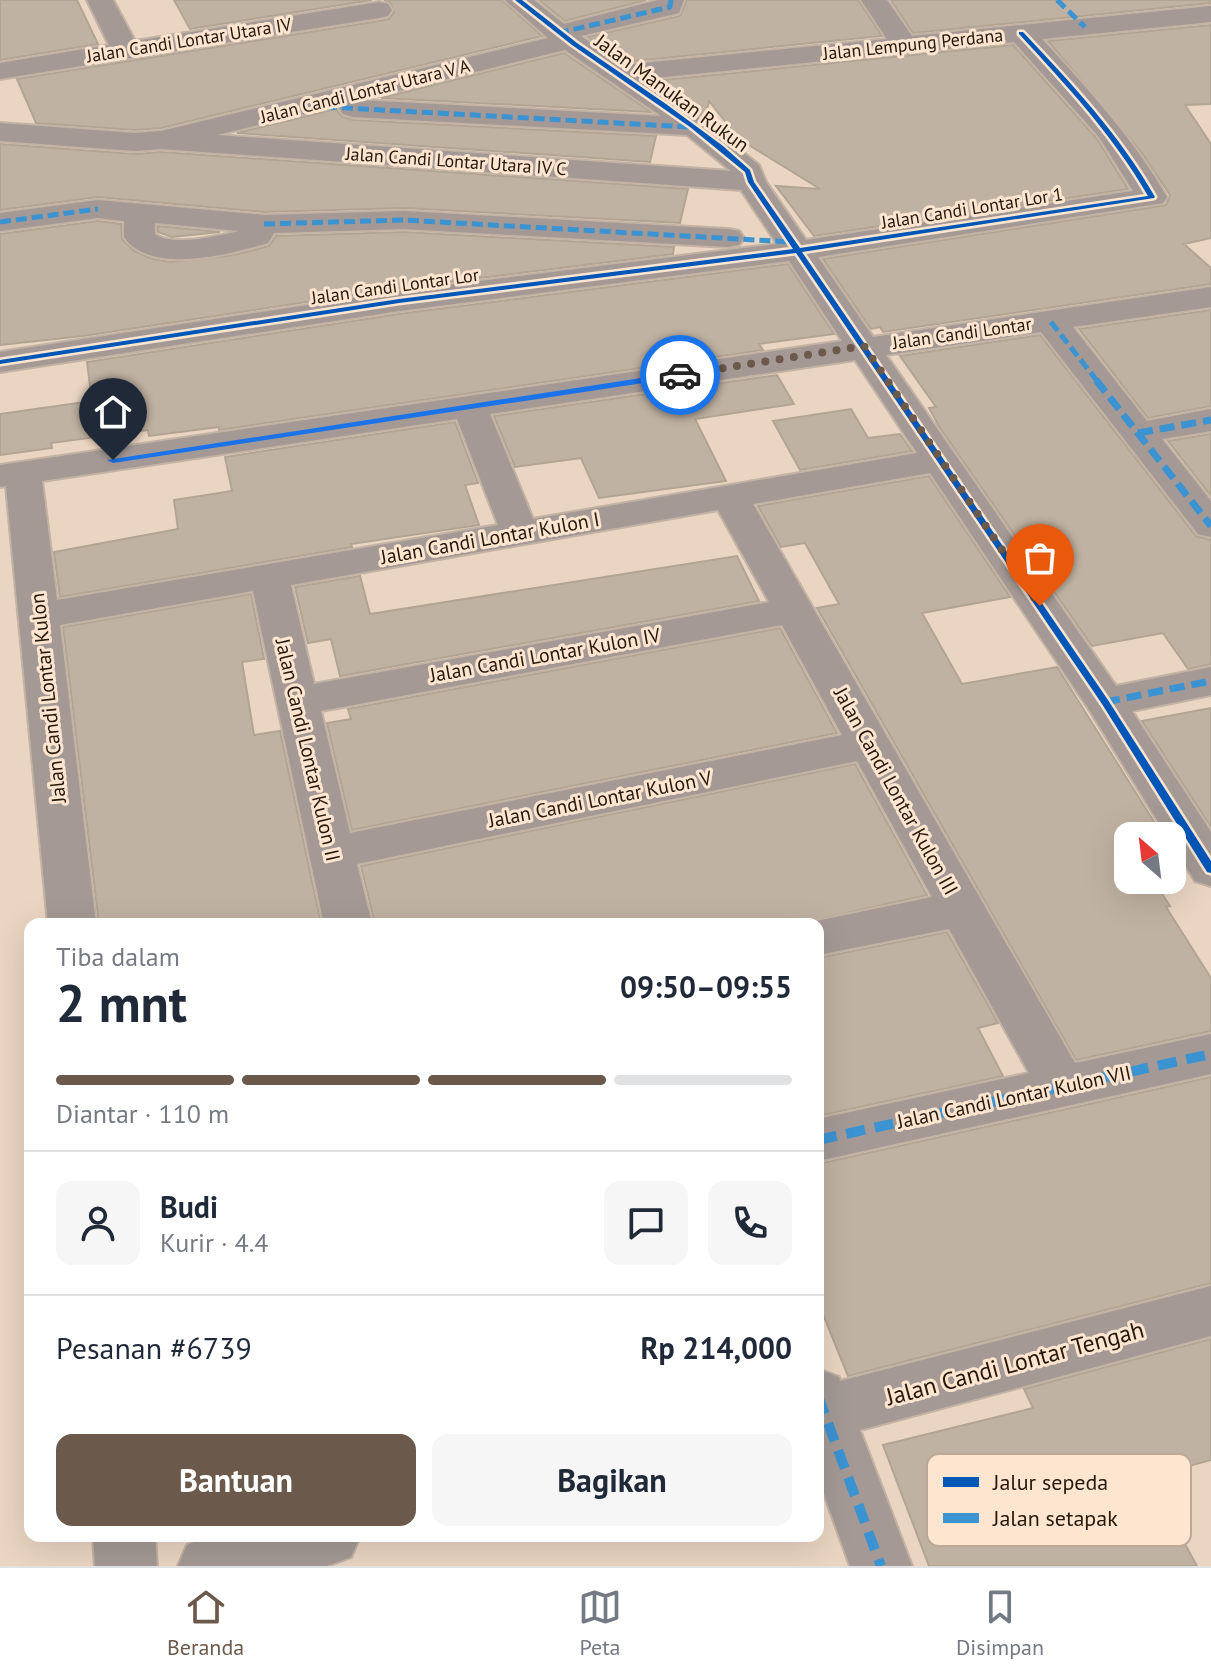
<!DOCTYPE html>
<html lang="id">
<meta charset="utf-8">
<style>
body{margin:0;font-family:"PT Sans",sans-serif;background:#f6f6f7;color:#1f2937;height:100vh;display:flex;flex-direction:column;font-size:30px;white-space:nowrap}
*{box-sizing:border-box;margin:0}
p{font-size:26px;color:#747a83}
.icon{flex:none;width:44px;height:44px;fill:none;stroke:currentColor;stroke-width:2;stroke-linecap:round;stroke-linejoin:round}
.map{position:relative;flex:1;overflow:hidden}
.panel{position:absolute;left:24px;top:918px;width:800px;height:624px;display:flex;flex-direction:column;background:#fff;border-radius:16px;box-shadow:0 8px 32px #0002}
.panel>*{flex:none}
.needle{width:52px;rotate:332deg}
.tools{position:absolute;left:1114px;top:822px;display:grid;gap:16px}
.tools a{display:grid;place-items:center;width:72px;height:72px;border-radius:16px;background:#fff;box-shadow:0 8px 32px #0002;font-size:40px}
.pin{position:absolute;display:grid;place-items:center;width:68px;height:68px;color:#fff;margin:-82px -34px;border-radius:50% 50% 50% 0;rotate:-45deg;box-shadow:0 0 8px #0007}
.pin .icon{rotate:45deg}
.courier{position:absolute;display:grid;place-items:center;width:80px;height:80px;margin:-40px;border:6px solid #1a73e8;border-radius:50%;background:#fff;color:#222;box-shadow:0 2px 10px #0007}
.overview em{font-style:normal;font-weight:700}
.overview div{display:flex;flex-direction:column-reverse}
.overview{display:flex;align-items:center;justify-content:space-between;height:136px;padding:0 32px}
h1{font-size:52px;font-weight:700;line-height:60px}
.bar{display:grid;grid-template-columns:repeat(4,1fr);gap:12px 8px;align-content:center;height:96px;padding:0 32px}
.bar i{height:10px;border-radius:6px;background:#e0e1e3}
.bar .on{background:#6b5a4b}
.bar p{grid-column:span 4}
.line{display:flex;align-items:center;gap:20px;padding:0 32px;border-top:2px solid #e0e1e3}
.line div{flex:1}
.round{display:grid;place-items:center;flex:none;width:84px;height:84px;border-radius:16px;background:#f6f6f7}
.cta{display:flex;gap:16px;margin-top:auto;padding:16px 32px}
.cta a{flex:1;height:92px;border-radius:16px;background:#6b5a4b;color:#fff;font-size:32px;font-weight:700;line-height:92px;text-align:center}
.cta a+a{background:#f6f6f7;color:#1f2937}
.menu{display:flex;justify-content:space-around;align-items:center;height:112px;border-top:2px solid #e0e1e3;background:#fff;font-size:22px;color:#747a83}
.menu a{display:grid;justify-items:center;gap:4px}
.menu .on{color:#6b5a4b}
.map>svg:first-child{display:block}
.building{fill:#c0b2a2;stroke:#b2a493;stroke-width:2}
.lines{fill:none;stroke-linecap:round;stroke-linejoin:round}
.minor-casing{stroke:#c3b3a4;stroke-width:4}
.minor{fill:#a49995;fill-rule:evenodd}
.quiet-far2{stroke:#3b93d2;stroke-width:5;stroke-dasharray:11 5;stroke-linecap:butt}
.quiet-far1{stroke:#3b93d2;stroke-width:7;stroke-dasharray:15 7;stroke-linecap:butt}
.quiet{stroke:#3b93d2;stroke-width:10;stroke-dasharray:19 10;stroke-linecap:butt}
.cycleway-casing{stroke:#fde5d0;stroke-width:5}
.cycleway{fill:#0057b8;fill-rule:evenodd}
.route{fill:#1a73e8}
.done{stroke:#6b5a4b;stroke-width:8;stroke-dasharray:0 14.4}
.labels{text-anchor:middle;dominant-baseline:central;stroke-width:6;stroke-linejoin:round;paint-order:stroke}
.far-street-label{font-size:18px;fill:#26180b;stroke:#fde5d0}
.street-label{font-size:20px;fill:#26180b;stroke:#fde5d0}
.near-street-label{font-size:24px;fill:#26180b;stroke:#fde5d0}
.key{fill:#fde5d0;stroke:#bca895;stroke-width:2}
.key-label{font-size:22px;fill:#26180b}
</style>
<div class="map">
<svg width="1211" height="1566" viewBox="0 0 1211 1566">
<rect width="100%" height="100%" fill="#ead5c2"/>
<path class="building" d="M0,0H77L98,44L0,60Z
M174,0H372L190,29Z
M384,0H502L542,36L161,128L135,130L36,123L17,79L379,21L389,19L394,12L390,2Z
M539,0H646L565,21Z
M687,0H858L882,36L624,62L588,37L680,16Z
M891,0H1211V3L913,33Z
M1211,25V104L1185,105L1211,144V238L1184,244L1211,268V284L883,332L880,327L871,329L823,259L1166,205L1170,195L1142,153L1048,41Z
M1013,45L1097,139L1128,189L814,236L776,186L820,189L739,139L709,101L705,118L653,81Z
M564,53L651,112L381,98Z
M336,109L342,117L353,120L656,136L650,162L237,133Z
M0,144L135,154L161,152L688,189L680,223L404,208L264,212L98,197L0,210Z
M98,221L121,224L122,239L134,251L152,259L171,262L234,255L269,246L276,236L404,232L674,247L673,254L399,288L83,336L0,345V234Z
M158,226L220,232L172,237L158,232Z
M788,264L834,334L759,344L763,350L219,430V427L149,436L148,430L51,443L52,448L0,455V414L92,401L87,362L399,314Z
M1211,310V406L1148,418L1079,329Z
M1040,335L1196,536L1211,540V664L1188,669L1163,633L1092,646L940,428L929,408L936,407L900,356Z
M777,375L794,404L695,419L726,481L599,498L581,458L515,467L494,416Z
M851,409L868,438L900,434L912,451L800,470L773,421Z
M455,422L478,483L465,485L479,525L351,544L352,547L60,597L54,552L178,529L174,500L232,491L225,457Z
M1211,434V496L1168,441Z
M929,476L1010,597L922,613L962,684L1057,667L1163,836H1128V880H1153L1170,906L1166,907L1211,978V1031L1076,1060L817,608L839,604L805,543L781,547L758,506Z
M737,556L759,601L340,676L331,639L308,643L295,587L360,576L370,614Z
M251,594L264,659L242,662L254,735L280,731L321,924H99L63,627Z
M780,628L837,733L352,830L327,723L351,719L348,709Z
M1211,708V827L1142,721Z
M855,764L927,895L799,924H375L361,866Z
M947,932L998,1023L978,1028L1003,1076L818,1116V958Z
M1211,1077V1283L848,1376L818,1302V1164Z
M1211,1339V1460L1148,1477L1197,1566H929L883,1445L1033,1408L1024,1389Z"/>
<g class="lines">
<g class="minor-casing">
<path id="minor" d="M87,0H113L135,41L379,2L388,4L392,10L388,16L379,18L0,79V63L109,45Z
M505,0H534L564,24L658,0H684L679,13L581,36L623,65L887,39L861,0H887L912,36L1211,6V22L1042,39C1088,89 1133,138 1167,197L1163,203L818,257L873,337L1211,287V307L1073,327L1147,421L1211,409V431L1162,439L1211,501V537L1198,534L1041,332L886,355L1116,686L1211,667V695L1132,711L1211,832V886L1195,881L1172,844V836H1167L1090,711L930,473L753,504L1075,1063L1211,1034V1074L818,1161V1119L1029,1073L949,929L818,955V924H802L932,897L857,761L357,864L372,924H324L253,591L60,625L96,924H48L6,486L0,487V465L842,341L789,261L399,311L0,372V352L399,291L777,244L741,190L161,149L135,151L0,141V123L135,133L161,131L548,38ZM1014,42L1099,137L1133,191L806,240L766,182L759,165L703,120L645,79ZM565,50L661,116L361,100ZM341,105L339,108L343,114L353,117L687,135L731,171L217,135ZM855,360L917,453L533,519L490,414ZM457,419L498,525L57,600L42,481ZM718,510L769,602L314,684L291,585ZM782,625L842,735L350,833L321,711Z
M98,200L264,215L404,211L728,229L739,231L744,238L739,245L728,247L404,229L274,233L268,243C230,254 151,276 124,237V221L98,218L0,231V213ZM155,223L239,231C219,236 171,247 155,234Z
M1211,1286V1336L860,1430L912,1566H850L818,1477V1369L839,1377L840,1381Z
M93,1536H155L157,1566H95Z
M208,1536H360L351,1557L327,1566H178L187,1545Z"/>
</g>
<use href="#minor" class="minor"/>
<path class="quiet-far2" d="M1057,0L1085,27
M558,33L670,7L671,0
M310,106L690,127
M0,222L98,209
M264,224L404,220L791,242
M1051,322L1098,382"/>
<path class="quiet-far1" d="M1096,380L1211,526
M1138,433L1211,420
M1105,702L1211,681"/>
<path class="quiet" d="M818,1140L1211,1054
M818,1396L881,1566"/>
<g class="cycleway-casing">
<path id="cycleway" d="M515,0H522L577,43L666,104L723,146L750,170L754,182L800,248L1148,196C1113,135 1066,85 1019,34V32H1023C1072,84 1120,135 1155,197L1154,198L802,252L1108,700L1211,861V873L1207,872L1102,704L796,253L399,303L0,364V360L399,299L793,249L748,182L745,172L690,127L572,45Z"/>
</g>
<use href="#cycleway" class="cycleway"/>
</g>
<path class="route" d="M680,372L685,375L683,377L113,463L107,460Z"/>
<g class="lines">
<path class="done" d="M680,375L864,346L1040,606"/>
</g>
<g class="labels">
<g class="far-street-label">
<text transform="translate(189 40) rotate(-9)">Jalan Candi Lontar Utara IV</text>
<text transform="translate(913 44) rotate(-6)">Jalan Lempung Perdana</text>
<text transform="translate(365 91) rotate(-14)">Jalan Candi Lontar Utara V A</text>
<text transform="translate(456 161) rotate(4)">Jalan Candi Lontar Utara IV C</text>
<text transform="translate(972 208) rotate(-9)">Jalan Candi Lontar Lor 1</text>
<text transform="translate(395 286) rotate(-8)">Jalan Candi Lontar Lor</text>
<text transform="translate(962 333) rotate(-8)">Jalan Candi Lontar</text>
</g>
<g class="street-label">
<text transform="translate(672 93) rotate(36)">Jalan Manukan Rukun</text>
<text transform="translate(490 538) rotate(-10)">Jalan Candi Lontar Kulon I</text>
<text transform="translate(545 655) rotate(-10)">Jalan Candi Lontar Kulon IV</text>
<text transform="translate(48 698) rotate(-96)">Jalan Candi Lontar Kulon</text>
<text transform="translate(308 750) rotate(77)">Jalan Candi Lontar Kulon II</text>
<text transform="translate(896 791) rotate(61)">Jalan Candi Lontar Kulon III</text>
<text transform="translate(600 799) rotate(-11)">Jalan Candi Lontar Kulon V</text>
<text transform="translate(1014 1097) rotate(-12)">Jalan Candi Lontar Kulon VII</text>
</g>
<g class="near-street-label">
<text transform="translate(1015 1363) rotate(-15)">Jalan Candi Lontar Tengah</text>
</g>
</g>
<rect x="927" y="1454" width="264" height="92" rx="12" class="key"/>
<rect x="943" y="1477" width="36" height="10" fill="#0057b8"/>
<rect x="943" y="1513" width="36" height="10" fill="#3b93d2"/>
<g class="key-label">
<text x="993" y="1490">Jalur sepeda</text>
<text x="993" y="1526">Jalan setapak</text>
</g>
</svg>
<div class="tools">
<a><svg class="needle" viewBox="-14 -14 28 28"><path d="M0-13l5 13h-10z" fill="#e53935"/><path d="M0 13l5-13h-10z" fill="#747a83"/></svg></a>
</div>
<div class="pin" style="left:1040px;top:606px;background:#ea580c"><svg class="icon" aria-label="bag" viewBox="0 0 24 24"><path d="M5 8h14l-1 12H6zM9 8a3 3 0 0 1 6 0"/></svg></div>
<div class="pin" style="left:113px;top:460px;background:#1f2937"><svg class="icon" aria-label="home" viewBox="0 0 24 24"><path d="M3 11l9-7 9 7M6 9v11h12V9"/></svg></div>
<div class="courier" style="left:680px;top:375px"><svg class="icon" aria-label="car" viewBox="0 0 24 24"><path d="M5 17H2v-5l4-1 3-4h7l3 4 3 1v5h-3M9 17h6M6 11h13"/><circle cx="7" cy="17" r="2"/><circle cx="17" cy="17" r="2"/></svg></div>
<section class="panel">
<div class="overview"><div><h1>2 mnt</h1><p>Tiba dalam</p></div><em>09:50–09:55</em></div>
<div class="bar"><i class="on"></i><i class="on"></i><i class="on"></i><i></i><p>Diantar · 110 m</p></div>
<div class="line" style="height:144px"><a class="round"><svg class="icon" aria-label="person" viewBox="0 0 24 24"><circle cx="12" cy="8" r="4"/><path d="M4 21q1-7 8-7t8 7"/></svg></a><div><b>Budi</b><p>Kurir · 4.4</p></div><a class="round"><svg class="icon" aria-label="chat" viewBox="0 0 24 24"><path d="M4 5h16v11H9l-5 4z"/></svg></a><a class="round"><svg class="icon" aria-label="phone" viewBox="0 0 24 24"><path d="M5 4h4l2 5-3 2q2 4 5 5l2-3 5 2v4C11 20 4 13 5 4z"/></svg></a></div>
<div class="line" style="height:104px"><div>Pesanan #6739</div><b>Rp 214,000</b></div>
<div class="cta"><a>Bantuan</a><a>Bagikan</a></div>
</section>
</div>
<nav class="menu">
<a class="on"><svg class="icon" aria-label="home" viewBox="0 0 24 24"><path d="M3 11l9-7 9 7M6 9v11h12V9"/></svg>Beranda</a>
<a><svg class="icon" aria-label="map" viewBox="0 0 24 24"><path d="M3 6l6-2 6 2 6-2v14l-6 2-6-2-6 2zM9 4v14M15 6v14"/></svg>Peta</a>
<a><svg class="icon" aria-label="saved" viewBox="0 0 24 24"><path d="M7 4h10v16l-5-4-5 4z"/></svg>Disimpan</a>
</nav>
